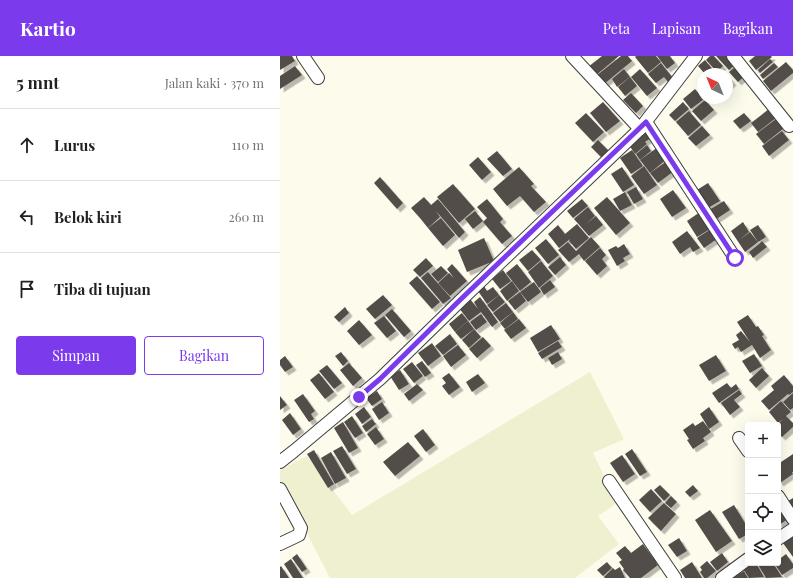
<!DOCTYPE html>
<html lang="id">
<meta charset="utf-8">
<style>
body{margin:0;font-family:"Playfair Display",serif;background:#f2f2f2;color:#202124}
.controls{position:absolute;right:12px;bottom:12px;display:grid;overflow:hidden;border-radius:4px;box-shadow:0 4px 16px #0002}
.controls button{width:36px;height:36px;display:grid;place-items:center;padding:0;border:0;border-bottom:1px solid #e0e0e0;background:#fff;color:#202124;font:20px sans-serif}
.compass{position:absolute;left:417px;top:12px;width:36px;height:36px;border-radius:50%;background:#fff;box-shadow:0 4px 16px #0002;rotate:317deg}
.stop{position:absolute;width:12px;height:12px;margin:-9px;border:3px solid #7c3aed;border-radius:50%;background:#fff}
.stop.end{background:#7c3aed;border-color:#fff;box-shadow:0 1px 4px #0008}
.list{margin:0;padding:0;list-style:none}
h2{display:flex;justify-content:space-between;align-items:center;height:52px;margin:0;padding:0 16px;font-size:17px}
h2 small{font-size:13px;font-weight:400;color:#757577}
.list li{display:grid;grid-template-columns:26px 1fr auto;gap:12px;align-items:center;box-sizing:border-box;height:72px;padding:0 16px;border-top:1px solid #e0e0e0}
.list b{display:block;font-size:15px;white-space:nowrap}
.list em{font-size:13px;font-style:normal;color:#757577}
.actions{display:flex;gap:8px;padding:12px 16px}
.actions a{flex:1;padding:9px 0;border:1px solid #7c3aed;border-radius:4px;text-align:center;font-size:14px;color:#7c3aed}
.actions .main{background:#7c3aed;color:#fff}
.icon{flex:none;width:22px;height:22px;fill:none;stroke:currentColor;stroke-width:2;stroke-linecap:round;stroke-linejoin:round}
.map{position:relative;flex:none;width:513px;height:522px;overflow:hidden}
header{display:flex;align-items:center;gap:24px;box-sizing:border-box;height:56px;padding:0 20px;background:#7c3aed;color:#fff}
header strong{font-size:19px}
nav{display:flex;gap:22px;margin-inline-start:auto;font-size:14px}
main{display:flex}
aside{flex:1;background:#fff}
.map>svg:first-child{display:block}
.farmland{fill:#eff0cf}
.building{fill:#534e49;filter:url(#shadow)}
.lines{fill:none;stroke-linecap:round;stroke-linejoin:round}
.street-casing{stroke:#3e3e3e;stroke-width:14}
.street{stroke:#fff;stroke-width:12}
.route{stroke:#7c3aed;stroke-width:5}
</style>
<header>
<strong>Kartio</strong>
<nav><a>Peta</a><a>Lapisan</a><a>Bagikan</a></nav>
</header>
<main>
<aside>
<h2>5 mnt<small>Jalan kaki · 370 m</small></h2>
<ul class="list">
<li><svg class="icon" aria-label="ahead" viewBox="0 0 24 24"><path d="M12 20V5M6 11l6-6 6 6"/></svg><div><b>Lurus</b></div><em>110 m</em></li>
<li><svg class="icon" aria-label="left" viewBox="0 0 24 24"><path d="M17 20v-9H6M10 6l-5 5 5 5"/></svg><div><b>Belok kiri</b></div><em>260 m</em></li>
<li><svg class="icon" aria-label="arrive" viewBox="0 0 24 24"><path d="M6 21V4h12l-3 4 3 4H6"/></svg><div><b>Tiba di tujuan</b></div></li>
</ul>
<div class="actions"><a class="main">Simpan</a><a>Bagikan</a></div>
</aside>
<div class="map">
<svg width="513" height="522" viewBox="0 0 513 522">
<defs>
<filter id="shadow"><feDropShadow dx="3.5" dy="3.5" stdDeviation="0" flood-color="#0004"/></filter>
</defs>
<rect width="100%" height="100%" fill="#fdfbec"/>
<!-- farmland -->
<path class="farmland" d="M310 316 344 383 313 397 337 447 318 460 339 488 295 522H50L0 425V414L27 400 72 459Z"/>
<!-- building -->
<g class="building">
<path d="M0 0H12L15 5 0 14Z"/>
<path d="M322 0H339L315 20 308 11Z"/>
<path d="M341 0H348L352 5 323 29 316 20Z"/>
<path d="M356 0H376L381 6 368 17 355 1Z"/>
<path d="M377 0H390L395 7 387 13Z"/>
<path d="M430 0H434L443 10 437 16 426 4Z"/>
<path d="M436 0H451L457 7 449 14Z"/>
<path d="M475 0H491L492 1 476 14 469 5Z"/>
<path d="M490 3 493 6 480 17 478 14Z"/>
<path d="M425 4 435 16 432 18H425L418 10Z"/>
<path d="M506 6 513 14V17L491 35 483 25Z"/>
<path d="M381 7 393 22 388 26 384 21 376 27 368 18Z"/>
<path d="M494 7 498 11 483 23 480 19Z"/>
<path d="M458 9 467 18 458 26 449 16Z"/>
<path d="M15 10 22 19 0 33V20Z"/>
<path d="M344 13 350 21 337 31 332 23Z"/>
<path d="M360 13 377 32 367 40 351 21Z"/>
<path d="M447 19 453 26 447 31Z"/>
<path d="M350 21 357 30 345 40 338 31Z"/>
<path d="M415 33 424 43 411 53 403 43Z"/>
<path d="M351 37 363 50 356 57 343 44Z"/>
<path d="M425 44 434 54 421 65 412 55Z"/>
<path d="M323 46 340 65 326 76 310 57Z"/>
<path d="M403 46 409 53 395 65 389 59Z"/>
<path d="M489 53 496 62 478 76 471 67Z"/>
<path d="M409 55 421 69 408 80 396 66Z"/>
<path d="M306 57 324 76 313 86 295 67Z"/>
<path d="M464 57 471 65 460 73 453 65Z"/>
<path d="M496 63 503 73 484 88 476 78Z"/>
<path d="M422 70 430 79 416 90 408 82Z"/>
<path d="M502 75 509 84 489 100 482 90Z"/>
<path d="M366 76 371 82 365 86 367 88 355 98 349 89Z"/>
<path d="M318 84 329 95 322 102 311 91Z"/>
<path d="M367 89 371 95 360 104 356 98Z"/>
<path d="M378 91 387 103 370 117 360 104Z"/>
<path d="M352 94 363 110 351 118 340 102Z"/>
<path d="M217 95 232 113 223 120 207 103Z"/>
<path d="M198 101 211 116 202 124 189 109Z"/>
<path d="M387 105 394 115 378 127 370 117Z"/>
<path d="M364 110 377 129 364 138 351 120Z"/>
<path d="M239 111 254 128 251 130 266 146 254 156 240 140 227 150 213 133Z"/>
<path d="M342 111 354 129 343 136 331 118Z"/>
<path d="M100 121 123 147 117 153 94 127Z"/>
<path d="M428 127 440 145 428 152 417 134Z"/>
<path d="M173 128 195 153 179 167 157 141Z"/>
<path d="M356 131 363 143 354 148 347 136Z"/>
<path d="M393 134 406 152 392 161 380 143Z"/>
<path d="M345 136 352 149 340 155 333 143Z"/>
<path d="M144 141 151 149 158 143 185 176 179 182 156 155 160 161 148 172 140 162 153 151 140 162 131 152Z"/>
<path d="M327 141 350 167 336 179 314 152Z"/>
<path d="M207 143 223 163 220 166 232 180 222 188 203 166 207 162 197 151Z"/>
<path d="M302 143 308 150 293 162 287 155Z"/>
<path d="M444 145 450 154 435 164 429 154Z"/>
<path d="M308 151 315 160 306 168 316 160 323 169 309 180 294 163Z"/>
<path d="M195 155 203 165 193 173 185 163Z"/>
<path d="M420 156 430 173 417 181 407 165Z"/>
<path d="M161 162 175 179 163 190 148 172Z"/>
<path d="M463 166 469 176 459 184 470 176 478 186 465 196 451 175Z"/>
<path d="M297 168 309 182 296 193 289 185 290 183 279 192 268 178 278 169 285 178Z"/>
<path d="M478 169 486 181 478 186 470 174Z"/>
<path d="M431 173 437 183 424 192 417 182Z"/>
<path d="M407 175 420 192 413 196 410 191 400 198 392 186Z"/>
<path d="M311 181 320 191 304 205 299 198 289 206 278 194 288 186 296 195Z"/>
<path d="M204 182 214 205 187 216 178 194Z"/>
<path d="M266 183 279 199 268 208 255 192Z"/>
<path d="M482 185 487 191 473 202 469 196 479 188 480 189 479 188Z"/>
<path d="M344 188 350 198 343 202 345 205 337 210 328 194 336 190 338 192Z"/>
<path d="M320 192 326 199 322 203 327 210 317 219 305 205Z"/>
<path d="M252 194 261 204 248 215 239 204Z"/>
<path d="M280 201 286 209 275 219 268 211Z"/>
<path d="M146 202 153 210 140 221 133 214Z"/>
<path d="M261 205 273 220 259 232 248 216Z"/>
<path d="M172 208 187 225 170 240 158 227 169 217 174 222 167 213Z"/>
<path d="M237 208 251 226 240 235 226 217Z"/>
<path d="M161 210 168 217 158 226 151 218Z"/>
<path d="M223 214 231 225 220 233 212 223Z"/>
<path d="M148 216 171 242 163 248 141 222Z"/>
<path d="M137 220 160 246 152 253 129 227Z"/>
<path d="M270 224 275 231 264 239 260 232Z"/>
<path d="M232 225 239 235 227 245 220 235Z"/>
<path d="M254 226 261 236 248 246 240 236Z"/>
<path d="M204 230 207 235 213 231 219 239 207 248 198 235Z"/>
<path d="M240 236 246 245 235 254 228 245Z"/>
<path d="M103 239 112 249 95 263 86 253Z"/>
<path d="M219 239 225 246 213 256 207 249Z"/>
<path d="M200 241 218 266 212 271 201 256 189 265 179 252 190 243 198 253 194 246Z"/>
<path d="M226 247 233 256 220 266 213 257Z"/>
<path d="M65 251 69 257 59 266 54 261Z"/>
<path d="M112 253 131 275 124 281 105 259Z"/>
<path d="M233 256 238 263 225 273 220 267Z"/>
<path d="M182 257 188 265 175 276 169 268Z"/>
<path d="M201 258 207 266 196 274 190 266Z"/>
<path d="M468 259 476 271 478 270 484 279 482 280 491 294 480 302 472 289 461 296 458 291 455 293 452 288 459 284 456 279 461 275 470 286 457 266Z"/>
<path d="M104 260 116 275 107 282 94 267Z"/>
<path d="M239 263 246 272 231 283 224 274Z"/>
<path d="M79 264 92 279 79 289 67 275Z"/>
<path d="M188 265 194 273 181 283 175 276Z"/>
<path d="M271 269 280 283 258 296 250 282Z"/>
<path d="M194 273 201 281 189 292 182 284Z"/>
<path d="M170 278 177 288 163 299 155 290Z"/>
<path d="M203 281 211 290 197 302 189 293Z"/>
<path d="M278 285 282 291 262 303 258 297Z"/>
<path d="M152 287 161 300 148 310 138 297Z"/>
<path d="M178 289 186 299 171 311 163 300Z"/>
<path d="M61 296 68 305 63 310 55 300Z"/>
<path d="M278 296 282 303 272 309 268 302Z"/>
<path d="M474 298 482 310 470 317 462 305Z"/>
<path d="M436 299 446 315 429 325 419 309Z"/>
<path d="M5 300 13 311 5 316 0 309V304Z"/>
<path d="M142 305 151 317 145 321 136 309Z"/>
<path d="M132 306 143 320 134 327 123 313Z"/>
<path d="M69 307 82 322 73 330 60 314Z"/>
<path d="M47 309 62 327 54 333 39 315Z"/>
<path d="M482 312 489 320 476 332 469 324Z"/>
<path d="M120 314 129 328 119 334 110 320Z"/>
<path d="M39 317 54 336 45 343 30 324Z"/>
<path d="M169 317 180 331 169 339 162 330 166 327 162 322Z"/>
<path d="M198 318 205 327 192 336 186 326Z"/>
<path d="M504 319 513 330V336L509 339 508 338 489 354 481 345 494 334 491 330Z"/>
<path d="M447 327 451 332 456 328 459 333 439 347 432 337Z"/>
<path d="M137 328 143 334 129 345 124 338Z"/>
<path d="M459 334 462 338 454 344 460 351 450 359 441 347Z"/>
<path d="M97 335 102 343 92 350 86 342Z"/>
<path d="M513 337V352L510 354 503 346Z"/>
<path d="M23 338 35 355 31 358 34 363 29 366 14 344Z"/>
<path d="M0 340 7 349 0 354Z"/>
<path d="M501 345 511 356 506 360 513 367V371L502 381 498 377V369H497L503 363 498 367 489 356Z"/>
<path d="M102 346 109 357 99 364 92 353Z"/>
<path d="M84 351 91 361 82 368 75 358Z"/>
<path d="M429 351 439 366 429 373 420 358Z"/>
<path d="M10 357 21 373 13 379 2 364Z"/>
<path d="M72 360 83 377 75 382 64 366Z"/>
<path d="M92 363 96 368 86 376 82 370Z"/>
<path d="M423 365 431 376 423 382 425 385 413 393 407 384 409 383 403 374 413 367 415 370Z"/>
<path d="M63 366 78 392 69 397 54 372Z"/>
<path d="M96 371 104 383 95 389 87 378Z"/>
<path d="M143 373 155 389 146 396 134 380Z"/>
<path d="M128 386 140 400 115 420 103 406Z"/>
<path d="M62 390 76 413 67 418 53 395Z"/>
<path d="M352 393 367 416 360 420 345 398Z"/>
<path d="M34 394 54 428 48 432 27 398Z"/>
<path d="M51 396 66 422 55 428 41 402Z"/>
<path d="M513 398V416H512L513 418 500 427 498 424V408Z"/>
<path d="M342 399 355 418 343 426 330 407Z"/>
<path d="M380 429 390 439 384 445 374 434Z"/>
<path d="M413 429 418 435 410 441 405 436Z"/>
<path d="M371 433 382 445 370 456 359 444Z"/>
<path d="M391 440 397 446 391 452 385 447Z"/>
<path d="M513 442V459L505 447Z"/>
<path d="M384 447 396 458 381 475 368 462Z"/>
<path d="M498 447 508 463 499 469 498 467Z"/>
<path d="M454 449 468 472V478L459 483 442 456Z"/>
<path d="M430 454 452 485 436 496 415 464Z"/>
<path d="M513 480V501L503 487Z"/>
<path d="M399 482 407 495 397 501 388 489Z"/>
<path d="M363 488 373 502 375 500 379 505 376 507 378 509 361 522H350L343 514 344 513 339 506 342 504 336 497 345 490 351 497Z"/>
<path d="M442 497 448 506 437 515 430 506Z"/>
<path d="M17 498 27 513 22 516 12 502Z"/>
<path d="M506 498 513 508V512L502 519 494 507H498V504Z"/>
<path d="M11 503 23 522H13L4 508Z"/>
<path d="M427 505 436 515 427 522H424L420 516 422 514 420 511Z"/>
<path d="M327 506 332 512 323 520 317 514Z"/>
<path d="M412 506 422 522H405L400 514Z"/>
<path d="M474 507H476L484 521 469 522 463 513Z"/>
<path d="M477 507H493L502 521 486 522Z"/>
<path d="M1 510 9 522H0V511Z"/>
<path d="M340 511 345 522H325L324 521 333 512 335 514Z"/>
<path d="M464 515 468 522H452Z"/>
</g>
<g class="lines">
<!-- street casing -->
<g class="street-casing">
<g id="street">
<path d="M23 0 38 22"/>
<path d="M292 0 360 73"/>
<path d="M453 0 509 70"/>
<path d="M366 66 455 202"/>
<path d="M459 382 468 395"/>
<path d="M0 406 14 395 100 323 181 244 360 73 416 0"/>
<path d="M329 425 395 522"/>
<path d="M0 433 21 472 19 479 0 488"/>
<path d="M498 440 513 463"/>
<path d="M498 483 513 473"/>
<path d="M442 522 468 503"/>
</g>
</g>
<!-- street -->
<use href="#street" class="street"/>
</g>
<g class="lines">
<!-- route -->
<path class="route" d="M79 341 100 323 180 244 366 66 455 202"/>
</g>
</svg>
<div class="controls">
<button>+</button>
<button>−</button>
<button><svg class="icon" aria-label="locate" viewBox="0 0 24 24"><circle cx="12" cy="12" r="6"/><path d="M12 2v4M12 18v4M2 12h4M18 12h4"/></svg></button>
<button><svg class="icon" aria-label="layers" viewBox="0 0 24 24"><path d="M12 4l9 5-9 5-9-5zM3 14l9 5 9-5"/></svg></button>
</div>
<svg class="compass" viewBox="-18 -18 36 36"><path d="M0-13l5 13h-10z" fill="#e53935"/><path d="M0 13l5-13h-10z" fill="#757577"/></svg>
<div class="stop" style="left:455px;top:202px"></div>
<div class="stop end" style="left:79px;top:341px"></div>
</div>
</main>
